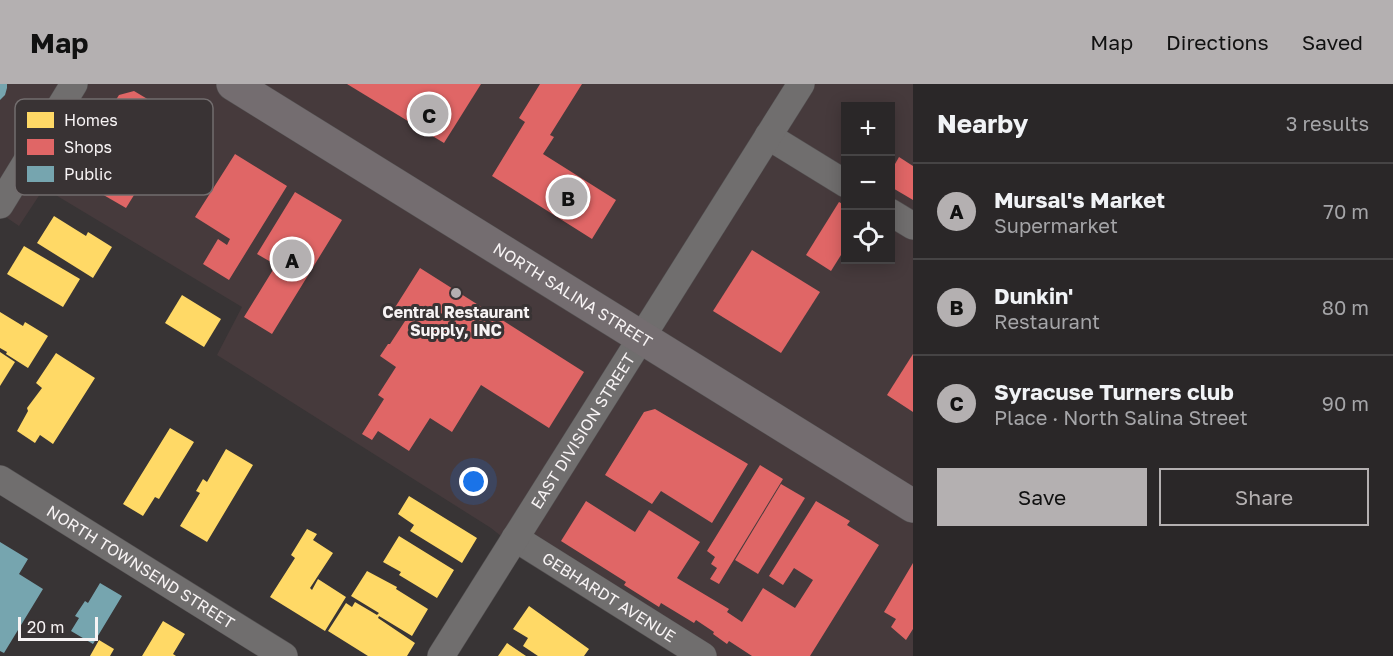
<!DOCTYPE html>
<meta charset="utf-8">
<style>
body{margin:0;font-family:"Golos Text",sans-serif;background:#363334;color:#f1f3f6}
.controls{position:absolute;right:18px;top:18px;display:grid;overflow:hidden;border-radius:0px;box-shadow:0 3px 15px #0003}
.controls button{width:54px;height:54px;display:grid;place-items:center;padding:0;border:0;border-bottom:2px solid #464445;background:#2a2728;color:#f1f3f6;font:30px sans-serif}
.scale{position:absolute;left:18px;bottom:15px;width:80px;box-sizing:border-box;padding-left:6px;border:3px solid #f7f3f4;border-top:0;font-size:16px;line-height:21px;white-space:nowrap;color:#f7f3f4;-webkit-text-stroke:4px #393334;paint-order:stroke}
.you{position:absolute;left:474px;top:398px;width:21px;height:21px;margin:-15px;border:4px solid #fff;border-radius:50%;background:#1a73e8;box-shadow:0 0 0 9px #1a73e833}
.badge{display:grid;place-items:center;width:39px;height:39px;border-radius:50%;background:#b4b0b1;color:#111;font-size:20px;font-weight:700}
.pin{position:absolute;translate:-50% -50%;border:3px solid #fff;box-shadow:0 2px 6px #0006}
.list{margin:0;padding:0;list-style:none}
h2{display:flex;justify-content:space-between;align-items:center;height:78px;margin:0;padding:0 24px;font-size:26px}
h2 small{font-size:20px;font-weight:400;color:#a5a5a8}
.list li{display:grid;grid-template-columns:39px 1fr auto;gap:18px;align-items:center;box-sizing:border-box;height:96px;padding:0 24px;border-top:2px solid #464445}
.list b{display:block;font-size:22px;white-space:nowrap}
.list p{margin:0;font-size:20px;white-space:nowrap;color:#a5a5a8}
.list em{font-size:20px;font-style:normal;color:#a5a5a8}
.actions{display:flex;gap:12px;padding:18px 24px}
.actions a{flex:1;padding:14px 0;border:2px solid #b4b0b1;border-radius:0px;text-align:center;font-size:21px;color:#b4b0b1}
.actions .main{background:#b4b0b1;color:#111}
.icon{flex:none;width:33px;height:33px;fill:none;stroke:currentColor;stroke-width:2;stroke-linecap:round;stroke-linejoin:round}
.map{position:relative;flex:none;width:913px;height:572px;overflow:hidden}
header{display:flex;align-items:center;gap:36px;box-sizing:border-box;height:84px;padding:0 30px;background:#b4b0b1;color:#111}
header strong{font-size:28px}
nav{display:flex;gap:33px;margin-inline-start:auto;font-size:21px}
main{display:flex}
aside{flex:1;background:#2a2728}
.map>svg:first-child{display:block}
.built{fill:#463a3c;fill-rule:evenodd}
.homes{fill:#ffd966}
.shops{fill:#e06666}
.public{fill:#76a5af}
.lines{fill:none;stroke-linecap:round;stroke-linejoin:round}
.minor-casing{stroke:#535051;stroke-width:28}
.major-casing{stroke:#535051;stroke-width:34}
.minor{stroke:#706e6e;stroke-width:27}
.major{stroke:#746d70;stroke-width:33}
.poi-dot{fill:#b4b0b1;stroke:#393334;stroke-width:2}
.labels{text-anchor:middle;dominant-baseline:central;stroke-width:6;stroke-linejoin:round;paint-order:stroke}
.street-label{font-size:16px;fill:#f7f3f4;stroke:#393334}
.poi-label{font-size:16px;font-weight:bold;fill:#f7f3f4;stroke:#393334}
.key{fill:#393334;stroke:#726d6e;stroke-width:1.5}
.key-label{font-size:16px;fill:#f7f3f4}
</style>
<header>
<strong>Map</strong>
<nav><a>Map</a><a>Directions</a><a>Saved</a></nav>
</header>
<main>
<div class="map">
<svg width="913" height="572" viewBox="0 0 913 572">
<rect width="100%" height="100%" fill="#383435"/>
<!-- built -->
<path class="built" d="M0 0H913V572H682L545 487 491 444 217 271 242 223 44 104 19 142 0 129ZM846 22H890V176H846Z"/>
<!-- homes -->
<g class="homes">
<path d="M54 132 86 152 88 148 112 163 93 194 37 159Z"/>
<path d="M24 162 80 195 63 223 7 190Z"/>
<path d="M182 211 221 235 204 263 165 239Z"/>
<path d="M0 228 23 242 25 238 48 252 28 284 6 270 7 268 0 264Z"/>
<path d="M0 268 15 278 0 302Z"/>
<path d="M56 269 95 294 53 360 40 351 35 359 17 347 28 327 27 324 42 304 36 299Z"/>
<path d="M170 344 194 358 159 415 155 413 143 432 123 420Z"/>
<path d="M226 365 253 381 207 458 180 442 200 409 196 407 203 395 207 398Z"/>
<path d="M409 412 477 454 462 479 410 447 414 441 398 430Z"/>
<path d="M307 445 317 450 313 456 333 469 310 504 312 506 318 495 346 513 325 547 270 513 295 474 291 471Z"/>
<path d="M399 452 454 486 437 514 399 491 401 488 383 478Z"/>
<path d="M367 487 397 503 396 505 428 525 412 552 379 532 378 534 415 559 407 572H368L328 547 346 519 352 523 355 518 377 531 379 529 351 512Z"/>
<path d="M529 522 589 565 584 572H538L523 562 528 554 513 545Z"/>
<path d="M163 537 185 550 173 570 176 572H142Z"/>
<path d="M99 556 114 565 110 572H90Z"/>
<path d="M507 559 526 572H498Z"/>
</g>
<!-- shops -->
<g class="shops">
<path d="M347 0H481L444 59Z"/>
<path d="M540 0H582L550 51 554 53 543 70 616 116 592 155 492 92 525 38 519 34Z"/>
<path d="M134 7 181 35 126 124 69 91 119 11Z"/>
<path d="M235 70 287 102 229 196 203 180 218 155 227 161 230 155 195 133Z"/>
<path d="M899 73 913 82V116L891 103V87Z"/>
<path d="M295 108 342 136 272 250 244 233 276 181 257 170Z"/>
<path d="M839 118 846 122V163L831 187 806 171Z"/>
<path d="M752 166 820 208 781 269 713 227Z"/>
<path d="M420 184 584 288 549 344 481 301 452 348 430 334 409 367 378 347 372 356 362 350 384 315 378 311 396 283 380 272 388 260H390L407 234 394 225Z"/>
<path d="M913 270V328L887 311Z"/>
<path d="M655 325 748 380 712 439 661 407 652 420 605 391 644 328Z"/>
<path d="M760 381 783 395 719 500 710 495 717 484 711 480 715 473 707 467Z"/>
<path d="M781 400 805 414 758 490 735 476Z"/>
<path d="M586 417 635 448 649 426 700 458 677 494 729 525 727 528 742 538 763 504 795 524 813 496 794 484 783 501 769 492 816 417 850 437 847 441 879 461 810 572H752L729 557 727 560 713 550 714 548 696 536 694 539 661 519 659 523 624 501 626 498 561 457Z"/>
<path d="M913 479V545L906 556 891 543 896 535 884 528Z"/>
</g>
<!-- public -->
<g class="public">
<path d="M0 0H7V4L5 11 0 16Z"/>
<path d="M0 458 28 475 19 490 43 505 4 569 0 567Z"/>
<path d="M100 499 122 512 93 560 71 547 79 534 75 532 85 517 88 519Z"/>
</g>
<g class="lines">
<!-- minor casing -->
<g class="minor-casing">
<g id="minor">
<path d="M768 52 846 100"/>
<path d="M0 121 74 0"/>
<path d="M890 128 913 142"/>
<path id="s1" d="M0 395 284 572"/>
<path id="s2" d="M515 454 703 572"/>
<path id="s3" d="M441 572 801 0"/>
</g>
</g>
<!-- major casing -->
<g class="major-casing">
<g id="major">
<path id="s4" d="M233 0 913 422"/>
</g>
</g>
<!-- minor -->
<use href="#minor" class="minor"/>
<!-- major -->
<use href="#major" class="major"/>
</g>
<!-- markers -->
<circle class="poi-dot" cx="456" cy="209" r="6"/>
<g class="labels">
<!-- street labels -->
<g class="street-label">
<text stroke="none"><textPath href="#s4" startOffset="400">NORTH SALINA STREET</textPath></text>
<text stroke="none"><textPath href="#s3" startOffset="266">EAST DIVISION STREET</textPath></text>
<text stroke="none"><textPath href="#s1" startOffset="166">NORTH TOWNSEND STREET</textPath></text>
<text stroke="none"><textPath href="#s2" startOffset="111">GEBHARDT AVENUE</textPath></text>
</g>
<!-- poi labels -->
<g class="poi-label">
<text x="456" y="228">Central Restaurant<tspan x="456" dy="18">Supply, INC</tspan></text>
</g>
</g>
<!-- legend -->
<rect x="15" y="15" width="198" height="96" rx="9" class="key"/>
<rect x="27" y="28" width="27" height="16" fill="#ffd966"/>
<rect x="27" y="55" width="27" height="16" fill="#e06666"/>
<rect x="27" y="82" width="27" height="16" fill="#76a5af"/>
<g class="key-label">
<text x="64" y="42">Homes</text>
<text x="64" y="69">Shops</text>
<text x="64" y="96">Public</text>
</g>
</svg>
<div class="controls">
<button>+</button>
<button>−</button>
<button><svg class="icon" aria-label="locate" viewBox="0 0 24 24"><circle cx="12" cy="12" r="6"/><path d="M12 2v4M12 18v4M2 12h4M18 12h4"/></svg></button>
</div>
<div class="scale">20 m</div>
<div class="you"></div>
<div class="pin badge" style="left:292px;top:175px">A</div>
<div class="pin badge" style="left:568px;top:113px">B</div>
<div class="pin badge" style="left:429px;top:30px">C</div>
</div>
<aside>
<h2>Nearby<small>3 results</small></h2>
<ul class="list">
<li><span class="badge">A</span><div><b>Mursal's Market</b><p>Supermarket</p></div><em>70 m</em></li>
<li><span class="badge">B</span><div><b>Dunkin'</b><p>Restaurant</p></div><em>80 m</em></li>
<li><span class="badge">C</span><div><b>Syracuse Turners club</b><p>Place · North Salina Street</p></div><em>90 m</em></li>
</ul>
<div class="actions"><a class="main">Save</a><a>Share</a></div>
</aside>
</main>
